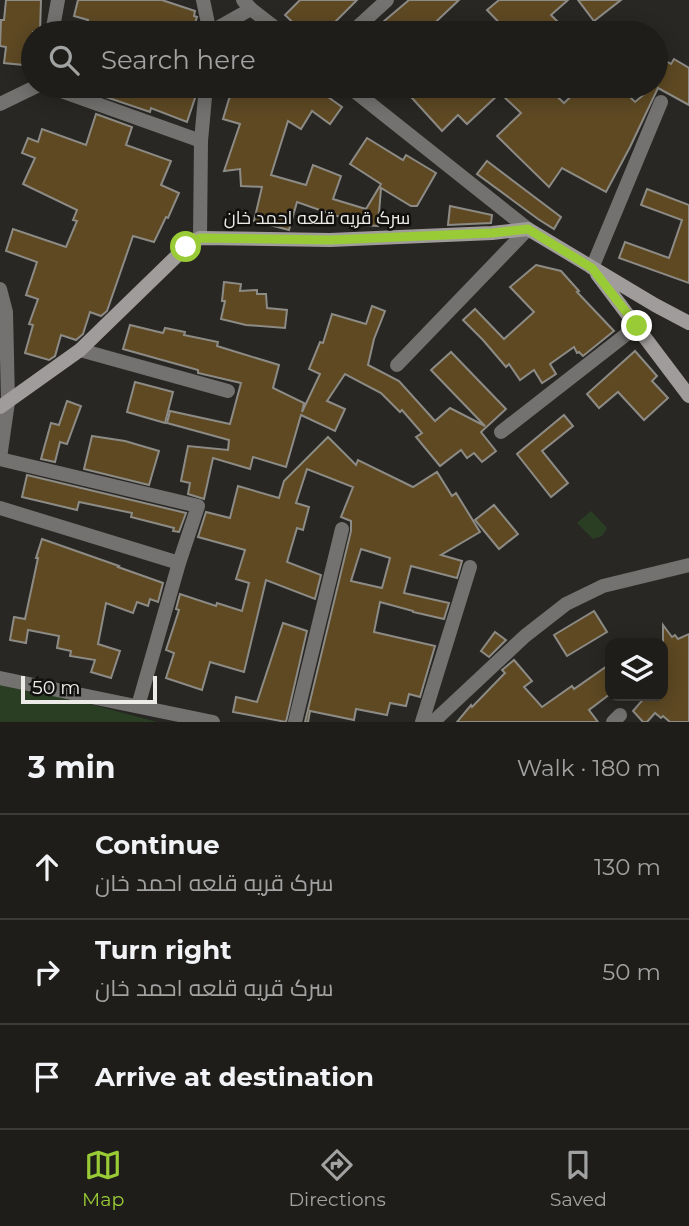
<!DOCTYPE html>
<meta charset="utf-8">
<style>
body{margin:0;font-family:Montserrat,Cairo,sans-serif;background:#2c2a27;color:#f1f3f6}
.controls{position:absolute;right:21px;bottom:21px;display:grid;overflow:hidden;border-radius:14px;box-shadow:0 4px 18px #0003}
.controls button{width:63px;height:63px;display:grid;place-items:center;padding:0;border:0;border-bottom:2px solid #3c3b39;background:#1f1d1a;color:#f1f3f6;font:35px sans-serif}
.scale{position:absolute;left:21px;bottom:18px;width:136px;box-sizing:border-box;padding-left:7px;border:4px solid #ecebe8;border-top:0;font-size:19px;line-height:24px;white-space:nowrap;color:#ecebe8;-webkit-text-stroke:5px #11100e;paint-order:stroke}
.stop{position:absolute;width:21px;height:21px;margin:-16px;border:5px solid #99cb36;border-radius:50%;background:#fff}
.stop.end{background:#99cb36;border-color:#fff;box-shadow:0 2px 7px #0008}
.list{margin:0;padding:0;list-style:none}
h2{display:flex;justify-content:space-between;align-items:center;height:91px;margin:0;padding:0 28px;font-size:30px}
h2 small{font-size:23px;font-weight:400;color:#a1a2a2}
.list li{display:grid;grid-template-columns:46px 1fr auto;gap:21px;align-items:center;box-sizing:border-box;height:105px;padding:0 28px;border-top:2px solid #3c3b39}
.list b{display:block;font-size:26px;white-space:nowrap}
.list p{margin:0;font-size:23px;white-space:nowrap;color:#a1a2a2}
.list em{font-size:23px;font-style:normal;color:#a1a2a2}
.icon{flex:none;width:38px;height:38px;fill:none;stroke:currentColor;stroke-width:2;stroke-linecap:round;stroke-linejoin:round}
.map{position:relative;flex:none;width:689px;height:722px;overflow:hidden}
.search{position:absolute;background:#1f1d1a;box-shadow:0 4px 18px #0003;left:21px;right:21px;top:21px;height:77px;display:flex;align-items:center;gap:18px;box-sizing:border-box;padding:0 24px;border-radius:38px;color:#a1a2a2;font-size:26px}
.sheet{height:406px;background:#1f1d1a}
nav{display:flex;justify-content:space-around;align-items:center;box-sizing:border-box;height:98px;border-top:2px solid #3c3b39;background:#1f1d1a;font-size:19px;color:#a1a2a2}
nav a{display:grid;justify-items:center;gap:4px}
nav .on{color:#99cb36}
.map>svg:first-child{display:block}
.green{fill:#293e23}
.building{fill:#5e4923;stroke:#8d8b86;stroke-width:2;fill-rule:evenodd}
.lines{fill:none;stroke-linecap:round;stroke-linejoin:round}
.street{stroke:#747271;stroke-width:14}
.secondary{stroke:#a09c9b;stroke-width:14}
.route{stroke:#99cb36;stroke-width:9}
.labels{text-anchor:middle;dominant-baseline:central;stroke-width:5;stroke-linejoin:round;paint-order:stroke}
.street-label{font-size:18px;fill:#ecebe8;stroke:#11100e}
</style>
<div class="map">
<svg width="689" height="722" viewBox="0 0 689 722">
<rect width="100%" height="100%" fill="#292723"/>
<!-- green -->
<g class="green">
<path d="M591 511 607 528 602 536 593 539 577 523Z"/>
<path d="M0 680 157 722H0Z"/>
</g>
<!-- building -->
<g class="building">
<path d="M6 0H41L40 32H33V66L4 63 6 47 0 46 1 20H4Z"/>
<path d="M78 0H162L195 11 194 16 197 17 192 33H91L93 24 87 22 88 20 74 16Z"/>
<path d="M300 0H357L324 33H304L285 15Z"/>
<path d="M409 0H459L424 33H370Z"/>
<path d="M499 0H568L551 15 569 33H509L487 10Z"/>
<path d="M578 0H621L594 21Z"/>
<path d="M656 55 671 64 674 59 689 68V105L658 88 630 147 606 192 562 168 549 187 497 136 521 113 500 93 467 124 458 115 442 131 412 98 425 86H546L564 103 582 86H619L635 102 654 86H656Z"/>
<path d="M130 86H196V95L187 122 151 108 150 112 103 96 106 87 125 94 126 92 129 93Z"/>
<path d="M238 86H309L321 92 342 107 330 124 312 111 301 129 288 121 271 175 306 185 313 165 341 176 333 199 366 209 381 184 350 164 367 138 403 160 406 155 436 173 417 206H411L381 188 378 226 362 225V222L337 216 297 202 289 230 254 221 262 187 241 186 240 169 224 171 240 124 223 119 229 99Z"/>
<path d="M96 114 132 127 126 145 171 161 161 185 179 193 168 218 166 217 154 242 133 236 107 311 101 316 90 312 83 334 76 340 61 335 55 356 49 360 25 353 33 325 29 324 38 299 26 295 37 262 6 251 13 229 66 247 77 221 73 220 77 210 23 184 35 158 22 153 28 138 38 142 42 129 86 145Z"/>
<path d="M487 161 561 217 554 229 538 219 477 174Z"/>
<path d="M647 189 689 205V283L619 258 625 242 669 258 682 220 641 205Z"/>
<path d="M450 206 492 215 491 223 448 225Z"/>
<path d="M536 265 561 271 579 291 577 292 614 331 583 356 579 352 577 353 574 347 550 364 556 374 542 383 534 370 520 380 509 364 506 367 483 340 463 320 475 309 504 339 534 312 510 287Z"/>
<path d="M224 282 241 284 240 291 257 290V294H266L267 308 287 310 285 328 246 325 221 319 225 301H222Z"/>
<path d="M372 306 385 311 374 339 368 365 399 381 435 421 450 408 485 426 431 370 451 352 506 409 481 432 496 451 482 462 474 453 467 458 461 450 440 466 416 437 422 433 402 410 400 412 381 393 345 374 327 401 345 409 335 431 301 415 286 467 253 457 250 469 213 458 204 499 188 494 190 483 181 481 188 446 228 450 229 440 167 423 170 411 230 424 241 383 198 373V370L123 349 130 325 163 333 165 328 185 332 184 335 218 342 217 346 279 365 273 388 304 403 302 412 320 374 309 369 320 342 323 343 332 314 366 324Z"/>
<path d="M635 351 657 376 652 381 668 398 644 420 618 392 599 408 587 394Z"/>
<path d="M135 382 173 392 165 423 127 412Z"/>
<path d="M67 401 81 406 67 444 60 442 55 462 41 459 51 423 59 425Z"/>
<path d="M564 415 573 426 542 451 568 483 551 497 517 454Z"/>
<path d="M92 436 125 441 159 451 149 485 84 469Z"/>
<path d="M328 437 356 465 358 460 413 487 437 472 452 496 456 493 480 532 441 555 462 561 457 578 411 566 404 593 449 603 444 619 413 612V611L380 602 374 632 435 646 420 697 409 694 406 706 390 703 387 715 356 709 354 720 310 711 308 722H305L351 531V521L341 517 353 487 307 469 296 503 309 507 303 530 297 528 287 562 321 575 315 599 266 580 244 672 210 662 202 690 166 678 174 653 166 650 179 610 176 609 180 594 216 606 217 603 242 611 249 583 236 579 245 550 198 537 206 512 230 518 238 486 279 498 284 481ZM361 549 390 558 382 588 351 581Z"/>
<path d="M27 475 186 513 179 532 173 531 174 528 131 517 132 513 79 502 77 510 22 497Z"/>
<path d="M494 505 518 534 499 549 475 520Z"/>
<path d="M42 539 119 566 118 567 163 583 158 602 150 599 148 606 137 602 133 613 106 603 98 644 120 651 111 678 91 672 95 660 70 656 71 651 57 648 59 636 28 630 26 643 10 640 14 617 25 619 38 558H36Z"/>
<path d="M594 611 607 632 567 656 554 635Z"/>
<path d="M283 623 307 631 286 722 233 712 236 697 257 702Z"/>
<path d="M663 625 672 637 675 635 678 639 689 634V722H670L663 716 661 718 655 713 647 722H643L633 711 646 696H663Z"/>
<path d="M495 632 506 640 489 657 481 651Z"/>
<path d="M514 660 532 681 524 687 542 707 572 686 574 689 610 664V694L589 710 598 722H457L471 705 472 707 505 673 502 670Z"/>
</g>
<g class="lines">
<!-- street -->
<g class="street">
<path d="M203 0 210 33"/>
<path d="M243 0 251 9 282 33"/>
<path d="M210 32 251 9"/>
<path d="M52 33 58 0"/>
<path d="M351 33 387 0"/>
<path d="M47 86 201 141"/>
<path d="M348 86 528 229 397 365"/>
<path d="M0 104 37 86"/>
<path d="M200 238 201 141 206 86"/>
<path d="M592 268 661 102"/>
<path d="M0 289 6 312 8 402 0 458"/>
<path d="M80 350 228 391"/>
<path d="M501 432 637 326"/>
<path d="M0 459 198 506 179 563 138 706"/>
<path d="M0 508 179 563"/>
<path d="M0 678 213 722"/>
<path d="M295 722 342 529"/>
<path d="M422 722 470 567"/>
<path d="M433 722 525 636 566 604 603 586 689 565"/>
<path d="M613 722 620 715"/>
</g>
<!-- secondary -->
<g class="secondary">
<path d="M597 274 689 396"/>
<path d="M0 407 80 350 186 247 200 238 330 240 492 233 528 229 655 305 689 323"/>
</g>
</g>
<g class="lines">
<!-- route -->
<path class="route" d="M186 247 200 238 330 240 492 233 528 229 592 268 637 326"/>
</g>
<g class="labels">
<!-- street labels -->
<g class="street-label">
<text x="317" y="218">سرک قریه قلعه احمد خان</text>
</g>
</g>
</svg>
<div class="controls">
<button><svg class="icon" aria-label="layers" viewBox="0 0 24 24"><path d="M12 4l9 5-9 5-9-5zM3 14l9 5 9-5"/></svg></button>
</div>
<div class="scale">50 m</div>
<div class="stop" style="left:186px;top:247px"></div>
<div class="stop end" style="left:637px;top:326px"></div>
<div class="search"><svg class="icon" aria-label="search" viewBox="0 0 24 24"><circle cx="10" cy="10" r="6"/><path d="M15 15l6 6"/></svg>Search here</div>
</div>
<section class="sheet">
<h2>3 min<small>Walk · 180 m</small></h2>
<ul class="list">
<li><svg class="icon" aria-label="ahead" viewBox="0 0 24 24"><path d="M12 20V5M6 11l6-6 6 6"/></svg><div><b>Continue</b><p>سرک قریه قلعه احمد خان</p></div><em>130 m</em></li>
<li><svg class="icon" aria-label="right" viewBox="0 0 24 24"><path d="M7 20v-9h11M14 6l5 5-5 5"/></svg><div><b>Turn right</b><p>سرک قریه قلعه احمد خان</p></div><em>50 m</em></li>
<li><svg class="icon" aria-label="arrive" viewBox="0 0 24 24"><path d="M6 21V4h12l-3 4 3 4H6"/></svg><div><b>Arrive at destination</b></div></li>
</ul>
</section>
<nav>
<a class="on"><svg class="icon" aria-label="map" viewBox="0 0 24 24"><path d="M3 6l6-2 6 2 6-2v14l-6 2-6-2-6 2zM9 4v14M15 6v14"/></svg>Map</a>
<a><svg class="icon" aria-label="directions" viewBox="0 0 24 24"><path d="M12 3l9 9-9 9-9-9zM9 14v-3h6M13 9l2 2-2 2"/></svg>Directions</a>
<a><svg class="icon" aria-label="saved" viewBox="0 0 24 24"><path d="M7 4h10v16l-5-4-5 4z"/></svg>Saved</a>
</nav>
